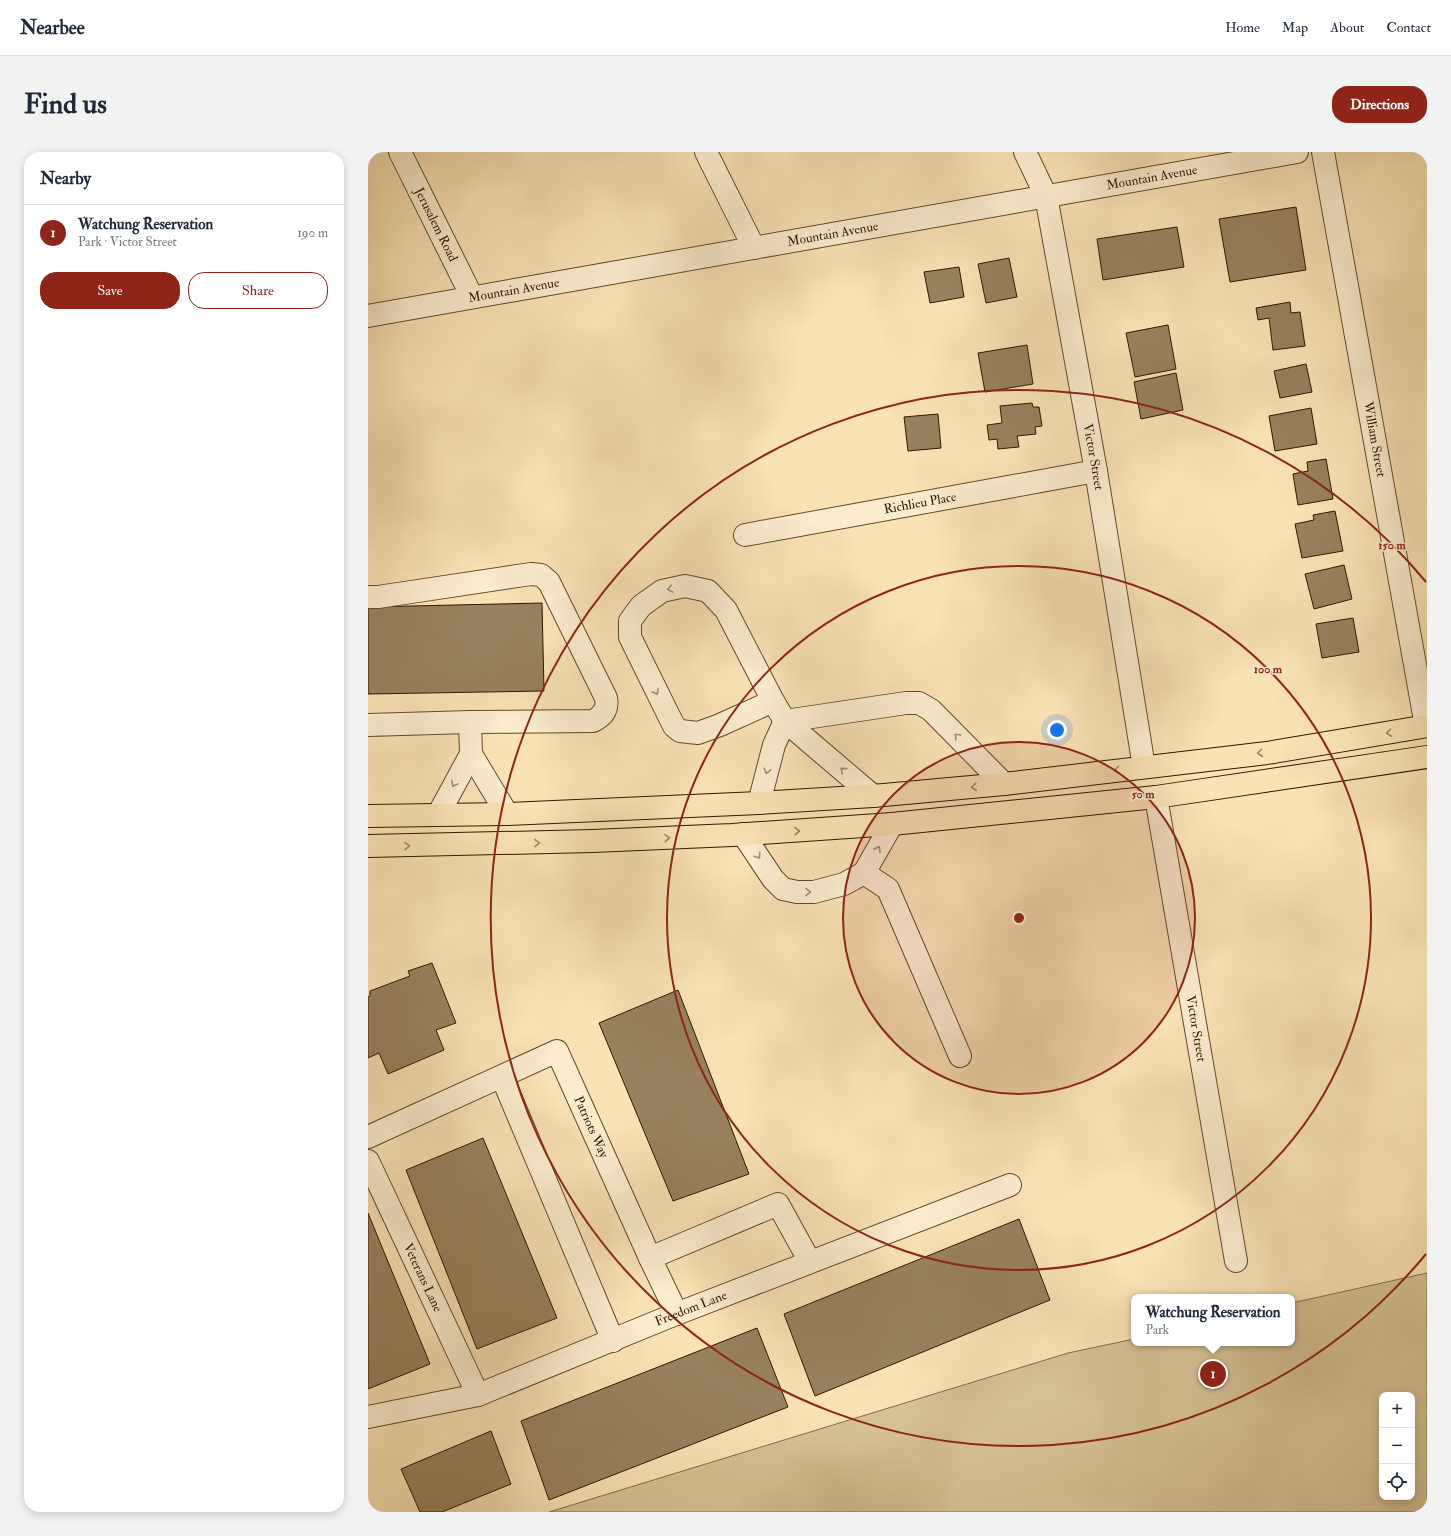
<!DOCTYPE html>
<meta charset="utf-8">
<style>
body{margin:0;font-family:"IM FELL Double Pica",serif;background:#f2f2f3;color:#1f2937}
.controls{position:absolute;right:12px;bottom:12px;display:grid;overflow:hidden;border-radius:8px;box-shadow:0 2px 10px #0003}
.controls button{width:36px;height:36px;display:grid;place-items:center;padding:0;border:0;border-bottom:1px solid #e0e1e3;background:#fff;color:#1f2937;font:20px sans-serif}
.you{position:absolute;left:689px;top:578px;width:14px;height:14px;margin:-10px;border:3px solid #fff;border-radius:50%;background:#1a73e8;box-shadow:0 0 0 6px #1a73e833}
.badge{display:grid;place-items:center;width:26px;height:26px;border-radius:50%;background:#8f2418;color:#fff;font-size:13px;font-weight:700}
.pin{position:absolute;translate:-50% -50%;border:2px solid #fff;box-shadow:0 1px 4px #0006}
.popup{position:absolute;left:763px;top:1142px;width:164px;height:52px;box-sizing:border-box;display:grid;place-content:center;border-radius:8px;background:#fff;filter:drop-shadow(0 1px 3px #0005);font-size:13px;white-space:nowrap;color:#747a83}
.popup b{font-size:15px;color:#1f2937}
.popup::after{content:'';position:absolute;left:50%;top:100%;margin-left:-8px;border:8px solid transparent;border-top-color:#fff}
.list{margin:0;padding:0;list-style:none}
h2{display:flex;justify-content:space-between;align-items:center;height:52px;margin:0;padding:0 16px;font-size:17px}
h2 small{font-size:13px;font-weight:400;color:#747a83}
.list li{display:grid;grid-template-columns:26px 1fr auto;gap:12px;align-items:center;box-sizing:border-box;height:56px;padding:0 16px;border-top:1px solid #e0e1e3}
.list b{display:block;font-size:15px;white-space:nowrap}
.list p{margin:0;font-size:13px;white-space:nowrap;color:#747a83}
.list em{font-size:13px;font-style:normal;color:#747a83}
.actions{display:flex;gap:8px;padding:12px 16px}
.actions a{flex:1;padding:9px 0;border:1px solid #8f2418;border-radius:16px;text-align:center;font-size:14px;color:#8f2418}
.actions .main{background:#8f2418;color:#fff}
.icon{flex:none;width:22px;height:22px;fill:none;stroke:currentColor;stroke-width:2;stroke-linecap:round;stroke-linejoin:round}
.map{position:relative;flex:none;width:1059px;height:1360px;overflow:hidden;border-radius:16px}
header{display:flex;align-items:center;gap:24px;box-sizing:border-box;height:56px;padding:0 20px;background:#fff;border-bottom:1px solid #e0e1e3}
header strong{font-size:19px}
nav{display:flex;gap:22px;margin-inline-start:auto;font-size:14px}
.intro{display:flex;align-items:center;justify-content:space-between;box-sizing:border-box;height:96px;padding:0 24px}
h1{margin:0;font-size:28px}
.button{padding:10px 18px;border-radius:16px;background:#8f2418;color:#fff;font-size:14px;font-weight:700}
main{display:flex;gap:24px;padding:0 24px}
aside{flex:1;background:#fff;border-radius:16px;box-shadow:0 2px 10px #0003}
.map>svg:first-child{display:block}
.green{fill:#d6c095;stroke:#826c4a;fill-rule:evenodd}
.building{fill:#98815e;stroke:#2e1800}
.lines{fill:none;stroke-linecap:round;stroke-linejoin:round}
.minor-casing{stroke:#614a2d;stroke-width:24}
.highway-casing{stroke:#2e1800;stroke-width:24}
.minor{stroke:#fbecce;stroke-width:22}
.highway{stroke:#f9e2b4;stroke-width:22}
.oneway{stroke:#9f8d71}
.oneway2{stroke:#9e8763}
.ring{fill:none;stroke:#8f2418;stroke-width:2}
.labels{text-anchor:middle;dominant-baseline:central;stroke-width:3;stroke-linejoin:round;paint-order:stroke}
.street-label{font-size:13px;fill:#2e1800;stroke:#fbecce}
.centre{fill:#8f2418;stroke:#fbecce;stroke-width:2}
.ring-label{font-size:12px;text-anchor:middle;font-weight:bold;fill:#8f2418;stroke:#fbecce;stroke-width:3;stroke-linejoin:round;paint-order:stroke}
</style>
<header>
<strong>Nearbee</strong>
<nav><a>Home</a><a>Map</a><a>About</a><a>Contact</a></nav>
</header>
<div class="intro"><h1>Find us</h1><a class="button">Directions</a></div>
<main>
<aside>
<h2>Nearby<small></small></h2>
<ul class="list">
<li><span class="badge">1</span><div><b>Watchung Reservation</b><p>Park · Victor Street</p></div><em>190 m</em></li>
</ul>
<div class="actions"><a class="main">Save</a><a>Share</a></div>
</aside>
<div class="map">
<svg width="1059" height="1360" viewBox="0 0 1059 1360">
<rect width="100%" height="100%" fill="#f9e2b4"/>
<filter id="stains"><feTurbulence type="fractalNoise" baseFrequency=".005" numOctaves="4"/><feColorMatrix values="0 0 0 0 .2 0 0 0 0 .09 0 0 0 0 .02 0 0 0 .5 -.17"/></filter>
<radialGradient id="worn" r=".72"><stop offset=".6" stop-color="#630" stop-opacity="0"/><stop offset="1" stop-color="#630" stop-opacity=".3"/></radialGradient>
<!-- green -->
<path class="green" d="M1059 1121V1360H181L700 1201 766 1187V1191H924V1151ZM1014 1243H1044V1345H1014Z"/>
<!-- building -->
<g class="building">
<path d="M928 55 938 118 862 130 851 67Z"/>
<path d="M809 75 816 115 735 128 729 87Z"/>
<path d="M641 106 649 145 618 151 610 112Z"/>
<path d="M591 115 596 145 562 151 556 120Z"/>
<path d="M922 150 923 161 932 160 937 194 905 198 901 166 890 168 888 156Z"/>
<path d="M800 173 808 217 767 225 758 181Z"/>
<path d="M659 193 665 232 617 240 610 201Z"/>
<path d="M938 212 944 240 912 246 906 219Z"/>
<path d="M808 221 815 258 773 267 766 230Z"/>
<path d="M664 251 665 255H671L674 274 667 275 668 282 649 284 651 295 630 297 629 287 621 288 619 273 634 271 632 254Z"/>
<path d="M943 256 949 292 907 299 901 264Z"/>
<path d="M570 262 573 296 540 299 536 265Z"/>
<path d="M958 307 965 347 930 353 925 322 940 319 939 310Z"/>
<path d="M967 359 975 399 934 406 927 372 946 368 945 363Z"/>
<path d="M976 413 984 447 946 457 937 422Z"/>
<path d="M174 451 176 539 0 542V455Z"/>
<path d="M985 466 991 500 954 506 948 472Z"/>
<path d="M64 811 88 871 68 878 76 898 20 922 11 901 0 906V845L2 844V839L42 824 40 819Z"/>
<path d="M310 838 381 1022 305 1049 231 871Z"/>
<path d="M115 986 189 1166 109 1197 38 1018Z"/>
<path d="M0 1061 62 1212 0 1237Z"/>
<path d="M651 1067 682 1148 447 1244 416 1162Z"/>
<path d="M389 1176 420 1255 181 1348 153 1269Z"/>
<path d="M123 1279 143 1332 74 1360H52L33 1317Z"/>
</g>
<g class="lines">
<!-- minor casing -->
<g class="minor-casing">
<g id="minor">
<path id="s1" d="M32 0 104 145"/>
<path d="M338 0 386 96"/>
<path id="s2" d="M657 0 678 44 728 319 776 615"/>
<path id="s3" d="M955 0 1058 574"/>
<path id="s4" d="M0 164 929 0"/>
<path id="s5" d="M377 383 728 319"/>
<path d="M0 445H10L163 422 173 423 181 430 238 546C240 557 235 564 225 569L102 570 103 602 139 662"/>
<path d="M405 549 352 573 330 581 312 579 306 574 302 566 262 485V469L273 454 294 439 317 434 340 439 358 458 405 549 417 569 538 551H551L563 558 636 632"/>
<path d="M0 573 102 570"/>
<path id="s6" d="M788 645 868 1109"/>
<path d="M391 651 406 593 417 569 505 644"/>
<path d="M70 663 103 602"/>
<path d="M375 682 405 727 415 737 429 740H446L476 732 496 721 524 672"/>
<path d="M496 721 520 737 592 904"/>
<path d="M134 925 245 1189"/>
<path id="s7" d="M0 985 189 899 282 1106 410 1052 442 1110"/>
<path id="s8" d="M0 1009 110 1243"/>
<path d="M282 1106 309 1162"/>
<path id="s9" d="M0 1265 110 1243 303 1164 642 1033"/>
</g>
</g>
<!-- highway casing -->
<g class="highway-casing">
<g id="highway">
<path d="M0 664 139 662 391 651 505 644 636 632 899 601 1059 574"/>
<path d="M0 694 225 689 364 683 524 672 788 645 1059 605"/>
</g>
</g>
<!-- minor -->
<use href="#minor" class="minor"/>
<!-- highway -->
<use href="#highway" class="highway"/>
</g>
<!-- one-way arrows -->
<defs><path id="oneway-chevron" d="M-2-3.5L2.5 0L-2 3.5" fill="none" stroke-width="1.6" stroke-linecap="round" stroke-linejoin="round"/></defs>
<g class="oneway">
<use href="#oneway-chevron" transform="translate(302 437) rotate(167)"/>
<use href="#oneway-chevron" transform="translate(288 540) rotate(63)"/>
<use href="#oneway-chevron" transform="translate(589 584) rotate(-134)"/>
<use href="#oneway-chevron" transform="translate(475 618) rotate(-140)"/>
<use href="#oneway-chevron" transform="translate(399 619) rotate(104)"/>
<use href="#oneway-chevron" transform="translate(86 632) rotate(118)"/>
<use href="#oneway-chevron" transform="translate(510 697) rotate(-60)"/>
<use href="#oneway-chevron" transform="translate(390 704) rotate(56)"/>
<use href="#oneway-chevron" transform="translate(440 740) rotate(-1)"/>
</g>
<g class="oneway2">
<use href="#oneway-chevron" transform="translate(1021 581) rotate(171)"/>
<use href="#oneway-chevron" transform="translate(892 601) rotate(173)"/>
<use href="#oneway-chevron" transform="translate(749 618) rotate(173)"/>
<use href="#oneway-chevron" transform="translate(606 635) rotate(175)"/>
<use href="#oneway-chevron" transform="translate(429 679) rotate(-4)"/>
<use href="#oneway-chevron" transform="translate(299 686) rotate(-3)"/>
<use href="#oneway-chevron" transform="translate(169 691) rotate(-1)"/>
<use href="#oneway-chevron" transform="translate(39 694) rotate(-1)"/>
</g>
<!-- distance rings -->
<circle cx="651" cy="766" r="176" fill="#8f2418" fill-opacity=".12"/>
<g class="ring">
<circle cx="651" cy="766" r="176"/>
<circle cx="651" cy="766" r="352"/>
<path d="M1058 1102A528 528 0 1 1 1058 430"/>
</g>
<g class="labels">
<!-- street labels -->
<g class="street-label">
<text stroke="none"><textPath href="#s4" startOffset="796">Mountain Avenue</textPath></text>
<text stroke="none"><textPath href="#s1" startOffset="81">Jerusalem Road</textPath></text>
<text stroke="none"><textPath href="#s4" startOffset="472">Mountain Avenue</textPath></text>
<text stroke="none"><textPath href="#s4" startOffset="148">Mountain Avenue</textPath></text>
<text stroke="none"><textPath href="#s3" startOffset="292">William Street</textPath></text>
<text stroke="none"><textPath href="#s2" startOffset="314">Victor Street</textPath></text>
<text stroke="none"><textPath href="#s5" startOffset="178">Richlieu Place</textPath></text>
<text stroke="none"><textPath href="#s6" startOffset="235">Victor Street</textPath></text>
<text stroke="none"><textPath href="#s7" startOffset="291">Patriots Way</textPath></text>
<text stroke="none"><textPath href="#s8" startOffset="129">Veterans Lane</textPath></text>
<text stroke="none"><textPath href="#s9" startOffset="342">Freedom Lane</textPath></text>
</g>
</g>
<circle cx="651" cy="766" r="6" class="centre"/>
<g class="ring-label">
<text x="1024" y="397">150 m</text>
<text x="900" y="521">100 m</text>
<text x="775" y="646">50 m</text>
</g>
<rect width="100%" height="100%" filter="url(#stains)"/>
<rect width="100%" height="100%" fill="url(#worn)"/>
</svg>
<div class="controls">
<button>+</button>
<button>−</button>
<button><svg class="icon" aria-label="locate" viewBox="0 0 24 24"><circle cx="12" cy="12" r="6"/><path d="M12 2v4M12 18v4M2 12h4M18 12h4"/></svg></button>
</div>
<div class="you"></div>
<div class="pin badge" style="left:845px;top:1222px">1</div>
<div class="popup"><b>Watchung Reservation</b>Park</div>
</div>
</main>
